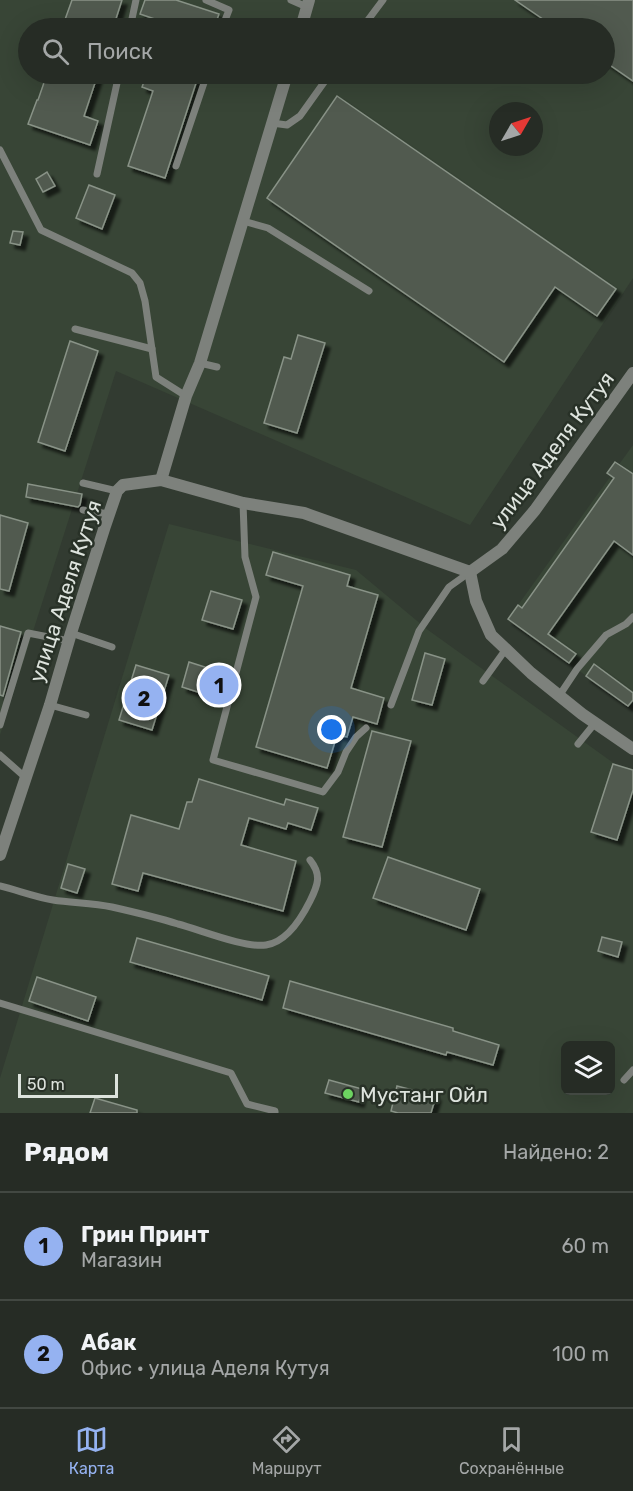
<!DOCTYPE html>
<html lang="ru">
<meta charset="utf-8">
<style>
body{margin:0;font-family:Rubik,sans-serif;background:#323832;color:#f1f3f6}
.controls{position:absolute;right:18px;bottom:18px;display:grid;overflow:hidden;border-radius:9px;box-shadow:0 6px 24px #0002}
.controls button{width:54px;height:54px;display:grid;place-items:center;padding:0;border:0;border-bottom:2px solid #424842;background:#262c25;color:#f1f3f6;font:30px sans-serif}
.compass{position:absolute;left:489px;top:102px;width:54px;height:54px;border-radius:50%;background:#262c25;box-shadow:0 6px 24px #0002;rotate:51deg}
.scale{position:absolute;left:18px;bottom:15px;width:100px;box-sizing:border-box;padding-left:6px;border:3px solid #dde3dd;border-top:0;font-size:16px;line-height:21px;white-space:nowrap;color:#dde3dd;-webkit-text-stroke:4px #283127;paint-order:stroke}
.you{position:absolute;left:332px;top:730px;width:21px;height:21px;margin:-15px;border:4px solid #fff;border-radius:50%;background:#1a73e8;box-shadow:0 0 0 9px #1a73e833}
.badge{display:grid;place-items:center;width:39px;height:39px;border-radius:50%;background:#95b2f1;color:#111;font-size:20px;font-weight:700}
.pin{position:absolute;translate:-50% -50%;border:3px solid #fff;box-shadow:0 2px 6px #0006}
.list{margin:0;padding:0;list-style:none}
h2{display:flex;justify-content:space-between;align-items:center;height:78px;margin:0;padding:0 24px;font-size:26px}
h2 small{font-size:20px;font-weight:400;color:#a4a7a7}
.list li{display:grid;grid-template-columns:39px 1fr auto;gap:18px;align-items:center;box-sizing:border-box;height:108px;padding:0 24px;border-top:2px solid #424842}
.list b{display:block;font-size:22px;white-space:nowrap}
.list p{margin:0;font-size:20px;white-space:nowrap;color:#a4a7a7}
.list em{font-size:20px;font-style:normal;color:#a4a7a7}
.icon{flex:none;width:33px;height:33px;fill:none;stroke:currentColor;stroke-width:2;stroke-linecap:round;stroke-linejoin:round}
.map{position:relative;flex:none;width:633px;height:1113px;overflow:hidden}
.search{position:absolute;background:#262c25;box-shadow:0 6px 24px #0002;left:18px;right:18px;top:18px;height:66px;display:flex;align-items:center;gap:15px;box-sizing:border-box;padding:0 21px;border-radius:33px;color:#a4a7a7;font-size:22px}
.sheet{height:294px;background:#262c25}
nav{display:flex;justify-content:space-around;align-items:center;box-sizing:border-box;height:84px;border-top:2px solid #424842;background:#262c25;font-size:16px;color:#a4a7a7}
nav a{display:grid;justify-items:center;gap:3px}
nav .on{color:#95b2f1}
.map>svg:first-child{display:block}
.built{fill:#384536;fill-rule:evenodd}
.building{fill:#515a50;stroke:#899387;stroke-width:1.5;filter:url(#shadow)}
.lines{fill:none;stroke-linecap:round;stroke-linejoin:round}
.service{stroke:#7d817c;stroke-width:7}
.minor{stroke:#7d817c;stroke-width:12}
.poi-dot{fill:#6dd361;stroke:#283127;stroke-width:2}
.labels{text-anchor:middle;dominant-baseline:central;stroke-width:5;stroke-linejoin:round;paint-order:stroke}
.street-label{font-size:21px;fill:#dde3dd;stroke:#283127}
.poi-label{font-size:21px;fill:#dde3dd;stroke:#283127;text-anchor:start}
</style>
<div class="map">
<svg width="633" height="1113" viewBox="0 0 633 1113">
<defs>
<filter id="shadow"><feDropShadow dx="5" dy="5" stdDeviation="1.5" flood-color="#0009"/></filter>
</defs>
<rect width="100%" height="100%" fill="#323b31"/>
<!-- built -->
<g class="built">
<path d="M0 0H633V278L470 525 116 371 0 735ZM28 28H604V74H28ZM498 111H534V147H498Z"/>
<path d="M633 445V710L508 619Z"/>
<path d="M169 524 356 570 428 630 633 777V1113H0V1078ZM566 1046H610V1090H566Z"/>
</g>
<!-- building -->
<g class="building">
<path d="M72 0H122L113 28H62Z"/>
<path d="M145 0H176L219 14 214 28H174L175 26 140 14Z"/>
<path d="M515 0H633V81L604 61V28H556Z"/>
<path d="M47 74H98L84 116 98 121 90 145 28 124 37 100H38Z"/>
<path d="M147 74H199L165 178 128 166 153 91 142 87Z"/>
<path d="M337 96 616 289 597 316 555 287 504 362 267 198Z"/>
<path d="M47 172 55 186 43 192 36 179Z"/>
<path d="M89 185 115 195 102 229 76 218Z"/>
<path d="M13 231 23 232 20 245 10 243Z"/>
<path d="M298 335 325 343 297 433 264 423 284 357 291 359Z"/>
<path d="M70 341 98 351 65 451 38 442Z"/>
<path d="M615 462 633 474V555L614 541 548 634 576 654 569 663 508 619 518 605 522 608 614 478 607 473Z"/>
<path d="M28 484 82 494 80 505 78 507 26 497Z"/>
<path d="M0 515 28 523 9 591 0 589Z"/>
<path d="M273 552 350 575 347 586 378 595 351 688 384 698 377 724 353 717 347 737 337 735 327 768 256 747 303 586 266 575Z"/>
<path d="M211 591 242 600 233 629 202 620Z"/>
<path d="M0 626 21 632 3 696 0 695Z"/>
<path d="M425 653 445 659 432 705 412 700Z"/>
<path d="M189 662 230 675 223 700 182 687Z"/>
<path d="M594 664 633 693V700L628 706 586 676Z"/>
<path d="M136 665 169 675 152 730 119 720Z"/>
<path d="M372 731 411 741 382 847 343 837Z"/>
<path d="M613 764 633 770V790L617 840 591 832Z"/>
<path d="M199 779 284 805 286 799 318 808 311 830 288 823 286 829 249 818 241 845 296 861 283 911 143 873 138 891 112 884 131 815 179 829 187 802H192Z"/>
<path d="M388 857 480 889 466 930 373 898Z"/>
<path d="M68 864 85 869 77 893 61 888Z"/>
<path d="M602 937 622 942 618 957 598 951Z"/>
<path d="M137 938 269 976 262 1000 130 962Z"/>
<path d="M37 977 96 997 88 1021 29 1001Z"/>
<path d="M290 981 453 1028V1031L499 1045 493 1065 447 1052 446 1055 283 1008Z"/>
<path d="M329 1080 362 1089 359 1102 325 1093Z"/>
<path d="M397 1086 436 1096 431 1113H398L391 1111Z"/>
<path d="M95 1098 137 1110V1113H90Z"/>
</g>
<g class="lines">
<!-- service -->
<g class="service">
<path d="M206 0 229 10 222 28"/>
<path d="M291 0 307 7"/>
<path d="M130 28 136 0"/>
<path d="M362 28 383 0"/>
<path d="M272 123 287 125 300 116 330 74"/>
<path d="M0 150 41 230 132 273 140 283 145 301 156 377 186 396"/>
<path d="M176 166 207 74"/>
<path d="M97 174 119 74"/>
<path d="M243 221 268 228 369 291"/>
<path d="M75 329 152 349"/>
<path d="M200 363 217 367"/>
<path d="M83 483 117 491"/>
<path d="M243 503 245 557 256 597 213 760 323 792 338 772 346 752 356 737 366 728"/>
<path d="M83 510 109 514"/>
<path d="M71 633 112 647"/>
<path d="M483 681 506 649"/>
<path d="M559 696 577 669 606 635 626 624 633 617"/>
<path d="M50 705 86 715"/>
<path d="M391 705 419 631 449 587 470 572"/>
<path d="M0 725 28 633 69 641"/>
<path d="M578 744 595 723"/>
<path d="M0 755 26 778"/>
<path d="M0 886C17 890 35 897 53 900 72 903 92 903 112 907 134 912 156 917 178 924 201 930 244 948 266 945 287 942 301 919 310 901 318 885 322 875 310 860"/>
<path d="M0 1003 231 1073 247 1104 275 1111V1113"/>
<path d="M624 1080 633 1070"/>
</g>
<!-- minor -->
<g class="minor">
<path d="M301 28 309 0"/>
<path d="M161 480 186 396 200 363 287 74"/>
<path d="M470 572 502 549 535 510 633 373"/>
<path d="M470 572 476 601 491 635 531 673 582 714 633 749"/>
<path d="M0 855 50 705 71 633 105 526 117 491 123 485 161 480 243 503 304 513 470 572"/>
</g>
</g>
<!-- markers -->
<circle class="poi-dot" cx="348" cy="1094" r="6"/>
<g class="labels">
<!-- street labels -->
<g class="street-label">
<text transform="translate(552 450) rotate(-53)">улица Аделя Кутуя</text>
<text transform="translate(65 591) rotate(-72)">улица Аделя Кутуя</text>
</g>
<!-- poi labels -->
<g class="poi-label">
<text x="360" y="1094">Мустанг Ойл</text>
</g>
</g>
</svg>
<div class="controls">
<button><svg class="icon" aria-label="layers" viewBox="0 0 24 24"><path d="M12 4l9 5-9 5-9-5zM3 14l9 5 9-5"/></svg></button>
</div>
<svg class="compass" viewBox="-18 -18 36 36"><path d="M0-13l5 13h-10z" fill="#e53935"/><path d="M0 13l5-13h-10z" fill="#a4a7a7"/></svg>
<div class="scale">50 m</div>
<div class="you"></div>
<div class="pin badge" style="left:219px;top:685px">1</div>
<div class="pin badge" style="left:144px;top:698px">2</div>
<div class="search"><svg class="icon" aria-label="search" viewBox="0 0 24 24"><circle cx="10" cy="10" r="6"/><path d="M15 15l6 6"/></svg>Поиск</div>
</div>
<section class="sheet">
<h2>Рядом<small>Найдено: 2</small></h2>
<ul class="list">
<li><span class="badge">1</span><div><b>Грин Принт</b><p>Магазин</p></div><em>60 m</em></li>
<li><span class="badge">2</span><div><b>Абак</b><p>Офис · улица Аделя Кутуя</p></div><em>100 m</em></li>
</ul>
</section>
<nav>
<a class="on"><svg class="icon" aria-label="map" viewBox="0 0 24 24"><path d="M3 6l6-2 6 2 6-2v14l-6 2-6-2-6 2zM9 4v14M15 6v14"/></svg>Карта</a>
<a><svg class="icon" aria-label="directions" viewBox="0 0 24 24"><path d="M12 3l9 9-9 9-9-9zM9 14v-3h6M13 9l2 2-2 2"/></svg>Маршрут</a>
<a><svg class="icon" aria-label="saved" viewBox="0 0 24 24"><path d="M7 4h10v16l-5-4-5 4z"/></svg>Сохранённые</a>
</nav>
